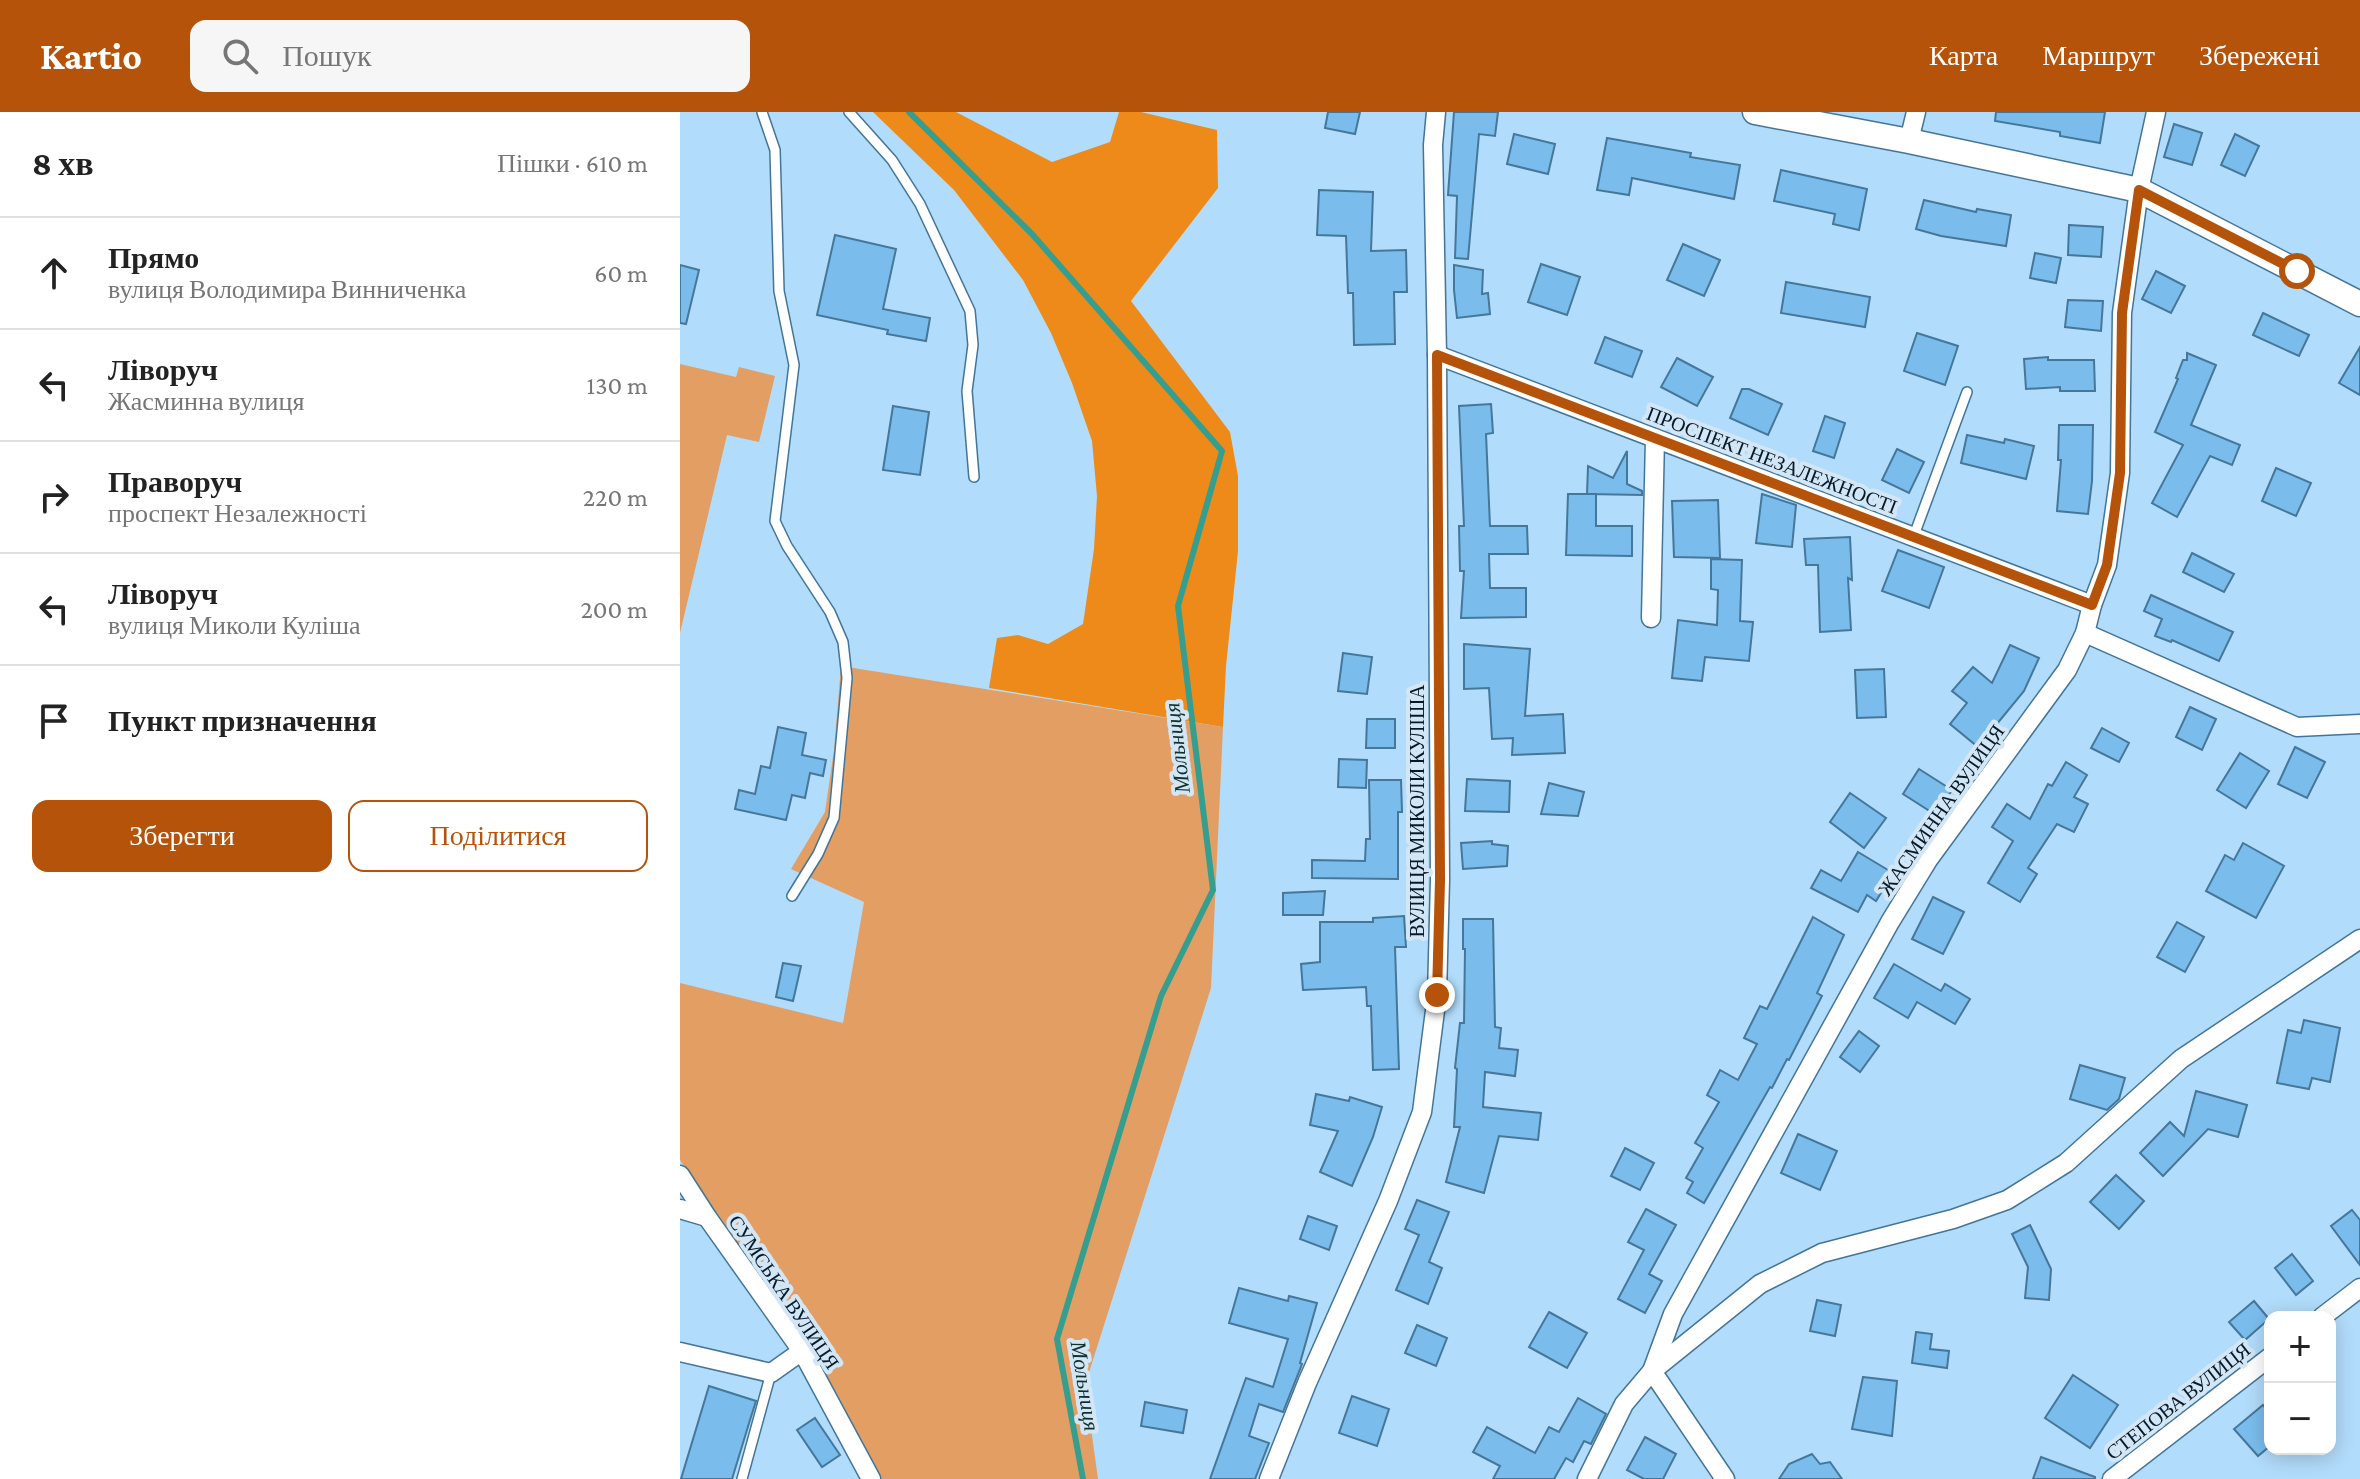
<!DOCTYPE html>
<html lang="uk">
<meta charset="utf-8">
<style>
body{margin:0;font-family:"Crimson Pro",serif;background:#f6f6f6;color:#222}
.controls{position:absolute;right:24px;bottom:24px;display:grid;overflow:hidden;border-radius:16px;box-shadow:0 4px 20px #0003}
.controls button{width:72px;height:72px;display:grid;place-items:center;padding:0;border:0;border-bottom:2px solid #e0e0e0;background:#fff;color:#222;font:40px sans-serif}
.stop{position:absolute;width:24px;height:24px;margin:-18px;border:6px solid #b45309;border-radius:50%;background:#fff}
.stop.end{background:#b45309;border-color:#fff;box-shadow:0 2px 8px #0008}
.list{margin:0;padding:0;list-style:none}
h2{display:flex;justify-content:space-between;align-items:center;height:104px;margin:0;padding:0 32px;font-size:34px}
h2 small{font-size:26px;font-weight:400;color:#767676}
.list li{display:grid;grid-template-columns:52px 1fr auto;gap:24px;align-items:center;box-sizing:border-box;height:112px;padding:0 32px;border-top:2px solid #e0e0e0}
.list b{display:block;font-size:30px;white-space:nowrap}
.list p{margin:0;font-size:26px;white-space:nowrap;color:#767676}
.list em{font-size:26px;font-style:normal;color:#767676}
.actions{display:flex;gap:16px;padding:24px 32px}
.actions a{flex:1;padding:18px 0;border:2px solid #b45309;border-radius:16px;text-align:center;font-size:28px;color:#b45309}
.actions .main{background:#b45309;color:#fff}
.icon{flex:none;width:44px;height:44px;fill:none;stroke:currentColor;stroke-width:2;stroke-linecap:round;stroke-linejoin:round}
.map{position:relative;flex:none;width:1680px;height:1367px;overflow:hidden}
header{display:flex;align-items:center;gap:48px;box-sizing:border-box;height:112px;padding:0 40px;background:#b45309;color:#fff}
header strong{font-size:38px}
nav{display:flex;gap:44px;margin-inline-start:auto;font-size:28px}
.search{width:560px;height:72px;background:#f6f6f6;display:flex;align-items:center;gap:20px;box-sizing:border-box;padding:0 28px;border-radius:16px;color:#767676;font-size:30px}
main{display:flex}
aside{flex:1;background:#fff}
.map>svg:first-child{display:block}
.green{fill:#e29e63}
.forest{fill:#ed8a19}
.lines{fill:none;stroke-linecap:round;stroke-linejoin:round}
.stream{stroke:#369e8e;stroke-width:6}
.building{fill:#7abded;stroke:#45779a;stroke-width:2}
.lane-casing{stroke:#437598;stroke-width:12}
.street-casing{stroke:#437598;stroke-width:21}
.secondary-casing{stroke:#437598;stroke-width:27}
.lane{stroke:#fff;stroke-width:9}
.street{stroke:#fff;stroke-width:18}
.secondary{stroke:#fff;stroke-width:24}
.route{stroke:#b45309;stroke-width:10}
.labels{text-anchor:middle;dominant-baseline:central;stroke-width:8;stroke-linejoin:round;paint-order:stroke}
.street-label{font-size:20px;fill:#051927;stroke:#d2e6f6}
.water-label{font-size:22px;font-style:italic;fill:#11302b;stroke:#d2e6f6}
</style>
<header>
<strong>Kartio</strong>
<div class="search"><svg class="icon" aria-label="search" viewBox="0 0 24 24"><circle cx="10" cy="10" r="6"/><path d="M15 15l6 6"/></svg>Пошук</div>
<nav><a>Карта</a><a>Маршрут</a><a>Збережені</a></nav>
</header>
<main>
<aside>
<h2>8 хв<small>Пішки · 610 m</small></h2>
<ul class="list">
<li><svg class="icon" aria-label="ahead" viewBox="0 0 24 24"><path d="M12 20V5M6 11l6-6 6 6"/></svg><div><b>Прямо</b><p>вулиця Володимира Винниченка</p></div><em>60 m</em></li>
<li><svg class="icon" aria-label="left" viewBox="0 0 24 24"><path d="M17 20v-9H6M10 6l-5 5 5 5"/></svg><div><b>Ліворуч</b><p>Жасминна вулиця</p></div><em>130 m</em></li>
<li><svg class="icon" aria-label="right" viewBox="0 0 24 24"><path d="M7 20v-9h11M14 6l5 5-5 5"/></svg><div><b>Праворуч</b><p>проспект Незалежності</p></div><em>220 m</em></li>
<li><svg class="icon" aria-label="left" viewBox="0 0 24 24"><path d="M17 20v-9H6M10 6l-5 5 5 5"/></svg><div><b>Ліворуч</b><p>вулиця Миколи Куліша</p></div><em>200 m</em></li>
<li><svg class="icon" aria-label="arrive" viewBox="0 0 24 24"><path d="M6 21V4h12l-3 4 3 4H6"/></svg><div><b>Пункт призначення</b></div></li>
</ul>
<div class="actions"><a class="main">Зберегти</a><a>Поділитися</a></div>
</aside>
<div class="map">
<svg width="1680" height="1367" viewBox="0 0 1680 1367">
<rect width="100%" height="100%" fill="#b2dcfb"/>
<!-- green -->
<g class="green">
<path d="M0 252 56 265 59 255 95 264 79 330 47 323 0 521Z"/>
<path d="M161 554 543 615 531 876 405 1273 418 1367H191L122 1240 0 1048V871L163 911 184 790 111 757 145 700 154 638Z"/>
</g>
<!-- forest -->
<path class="forest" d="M193 0H276L372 50 430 30 439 0H461L537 18 538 76 451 189 550 320 558 364V439L546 554 543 615 309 576 317 526 338 523 368 532 403 512 414 437 417 384 412 329 392 271 371 221 343 168 274 78Z"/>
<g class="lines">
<!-- stream -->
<path class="stream" d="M229 0 352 122 542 339 498 494 533 778 481 884 377 1227 403 1367"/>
</g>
<!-- building -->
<g class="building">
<path d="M648 0H680L675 22 645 16Z"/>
<path d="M774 0H818L815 24 799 22 788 147 775 146 777 84 768 83Z"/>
<path d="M1316 0H1425L1420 31 1380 24V20L1315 9Z"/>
<path d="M1494 12 1522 21 1512 53 1484 45Z"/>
<path d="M834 22 875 32 868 62 827 52Z"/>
<path d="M1555 22 1579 34 1565 64 1541 53Z"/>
<path d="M927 26 1011 41 1010 45 1060 53 1054 87 952 66 949 83 917 78Z"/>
<path d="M1101 58 1187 77 1179 118 1153 112 1155 102 1094 89Z"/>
<path d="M639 78 693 80 691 139 726 138 727 180H714L715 232 674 233 673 181H668L666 124 637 123Z"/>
<path d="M1244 88 1296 100 1297 97 1331 103 1326 134 1261 124 1236 117Z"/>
<path d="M1389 113 1423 115 1421 145 1388 143Z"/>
<path d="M155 123 216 137 203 197 250 206 246 229 207 222 208 218 137 203Z"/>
<path d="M1003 132 1040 148 1024 184 987 168Z"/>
<path d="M1355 141 1381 146 1376 171 1350 166Z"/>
<path d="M861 152 900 165 887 203 848 190Z"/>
<path d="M0 153 19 158 6 212 0 211Z"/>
<path d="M774 153 803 158 802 182 808 181 810 202 777 206 774 178Z"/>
<path d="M1476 159 1505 174 1491 201 1462 187Z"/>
<path d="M1106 170 1190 185 1185 215 1101 201Z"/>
<path d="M1388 188 1423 189 1421 219 1385 215Z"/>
<path d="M1583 201 1629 223 1619 244 1573 223Z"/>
<path d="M1237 221 1278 234 1265 273 1224 259Z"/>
<path d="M925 225 962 239 952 265 915 251Z"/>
<path d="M1680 235V283L1659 271Z"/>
<path d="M1507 241 1536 253 1511 313 1560 333 1552 353 1530 344 1497 405 1472 391 1503 333 1475 320 1498 267 1496 266 1503 248H1507Z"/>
<path d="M1368 245V248H1414L1415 279H1380V275L1346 277 1344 247Z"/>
<path d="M997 246 1033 265 1017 294 981 275Z"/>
<path d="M1062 277H1069L1102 292 1088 323 1050 306Z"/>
<path d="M811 292 813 321 806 322 810 414H847L848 442H809L810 476H846V505L781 506 784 459H780L779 414H784L779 294Z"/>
<path d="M213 294 249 300 240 363 203 358Z"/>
<path d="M1145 304 1165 311 1154 346 1133 339Z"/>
<path d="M1379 313H1413L1412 369 1408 402 1377 399 1381 348H1378Z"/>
<path d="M1287 323 1324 331 1325 327 1354 334 1346 367 1281 351Z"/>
<path d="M1217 337 1244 350 1229 381 1202 368Z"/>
<path d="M947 339V372L962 379V383L907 382 908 354 933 366Z"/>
<path d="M1596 356 1631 371 1616 404 1582 389Z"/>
<path d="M888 382H916V414H952V444L886 443Z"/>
<path d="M1082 382 1116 393 1112 435 1076 431Z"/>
<path d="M1038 388 1040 446 994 445 992 389Z"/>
<path d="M1170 425 1172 468 1168 466 1171 518 1140 520 1138 453H1126L1124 427Z"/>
<path d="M1218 438 1264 455 1249 496 1202 479Z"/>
<path d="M1512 441 1554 462 1544 480 1503 460Z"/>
<path d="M1031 447 1062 448 1060 509 1073 510 1069 549 1025 545 1022 569 992 566 998 508 1037 513 1038 478 1031 477Z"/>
<path d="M1471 483 1553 520 1539 549 1492 528 1491 530 1475 524 1482 507 1464 499Z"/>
<path d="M784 532 850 537 845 604 883 602 885 641 832 643 833 626 812 627 809 576 784 577Z"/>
<path d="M1330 533 1359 546 1344 579 1298 635 1270 612 1287 591 1272 579 1293 555 1312 571Z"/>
<path d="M663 541 692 545 687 582 658 579Z"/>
<path d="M1204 557 1206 605 1177 606 1175 558Z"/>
<path d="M1510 595 1536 607 1522 638 1496 625Z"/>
<path d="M687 607H715V636H686Z"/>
<path d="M98 615 126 621 122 643 146 648 143 664 130 661 125 686 112 683 106 708 55 697 59 678 75 682 81 654 90 656Z"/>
<path d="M1422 616 1449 631 1439 650 1411 636Z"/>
<path d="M1615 635 1645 650 1627 686 1598 672Z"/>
<path d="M1560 641 1589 659 1566 696 1537 678Z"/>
<path d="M659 647 687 648 686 676 658 675Z"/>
<path d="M1386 650 1407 663 1394 685 1408 692 1394 720 1377 712 1348 756 1357 762 1340 790 1308 771 1333 729 1312 715 1327 692 1350 707 1368 672 1372 674Z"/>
<path d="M1239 657 1272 678 1256 703 1223 682Z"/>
<path d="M787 667 830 669 829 700 785 699Z"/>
<path d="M689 668H721L722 700H718V767L632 766V748L685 749 686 727H690Z"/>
<path d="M869 671 904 680 898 704 861 702Z"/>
<path d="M1170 681 1206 706 1184 736 1150 710Z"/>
<path d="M812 729V732L828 734 827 754 783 757 781 731Z"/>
<path d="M1563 731 1604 754 1576 806 1526 779 1545 743 1554 748Z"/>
<path d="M1178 740 1213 761 1196 789 1187 783 1178 800 1131 776 1141 758 1161 769Z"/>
<path d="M645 779 643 803H603V781Z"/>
<path d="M1253 785 1284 800 1263 842 1232 827Z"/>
<path d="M724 804 726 835H715L719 957 693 958 691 894H687L686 875 623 878 621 852 640 850V810H693V806Z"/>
<path d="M1133 805 1164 823 1137 881 1142 884 1109 948 1107 947 1092 976 1090 975 1024 1091 1007 1081 1013 1070 1006 1066 1023 1036 1015 1031 1039 990 1027 983 1040 958 1058 968 1077 932 1064 926 1080 894 1087 897Z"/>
<path d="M783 807H813L815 915 821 916 819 936 838 938 835 964 805 960 803 995 861 1001 858 1028 819 1024 804 1081 766 1070 780 1015H774L777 957 775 956 780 911H784L785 837H783Z"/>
<path d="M1497 810 1524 825 1505 860 1477 845Z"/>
<path d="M103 851 121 854 113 889 96 885Z"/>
<path d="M1214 852 1261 879 1265 872 1290 887 1275 912 1237 890 1228 906 1194 886Z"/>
<path d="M1624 908 1660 916 1650 970 1632 966 1629 977 1597 971 1608 918 1621 921Z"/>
<path d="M1179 919 1199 934 1180 960 1160 945Z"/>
<path d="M1400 953 1445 966 1439 987 1427 998 1390 987Z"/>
<path d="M1516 979 1567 993 1558 1025 1528 1017 1483 1064 1460 1041 1490 1010 1504 1024Z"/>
<path d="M636 982 669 989 670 985 702 995 693 1025 672 1074 640 1060 658 1019 630 1013Z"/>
<path d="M1118 1022 1157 1039 1140 1078 1101 1061Z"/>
<path d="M945 1036 974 1051 960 1078 931 1064Z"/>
<path d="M1436 1063 1464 1089 1439 1117 1410 1090Z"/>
<path d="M737 1088 769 1100 749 1150 762 1156 748 1192 716 1178 739 1123 725 1117Z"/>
<path d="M966 1097 996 1113 969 1162 982 1169 965 1201 938 1187 964 1138 948 1130Z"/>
<path d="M1672 1098 1680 1108V1153L1651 1114Z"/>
<path d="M628 1104 657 1114 649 1138 620 1127Z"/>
<path d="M1350 1113 1371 1157 1369 1188 1345 1186 1348 1155 1332 1122Z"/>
<path d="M1612 1142 1633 1169 1616 1183 1595 1156Z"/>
<path d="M559 1176 608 1189 609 1184 637 1191 620 1251 622 1252 603 1300 579 1292 569 1324 589 1331 575 1367H530L566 1266 593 1275 608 1227 549 1211Z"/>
<path d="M1137 1188 1161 1193 1155 1224 1130 1219Z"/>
<path d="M1574 1189 1589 1207 1565 1228 1549 1210Z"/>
<path d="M869 1200 907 1221 887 1256 849 1235Z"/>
<path d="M737 1213 767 1226 756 1254 725 1241Z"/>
<path d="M1236 1220 1252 1222 1250 1237 1269 1239 1267 1256 1232 1251Z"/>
<path d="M1393 1263 1438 1293 1410 1336 1365 1306Z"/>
<path d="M1183 1265 1217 1269 1212 1324 1172 1317Z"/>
<path d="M29 1274 76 1289 70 1308 52 1367H1Z"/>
<path d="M672 1284 709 1297 697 1334 659 1321Z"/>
<path d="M898 1286 926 1302 911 1332 904 1329 893 1350 886 1346 874 1367H813L820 1354 793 1340 807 1315 855 1341 869 1315 879 1320Z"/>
<path d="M465 1290 507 1298 503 1321 461 1314Z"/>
<path d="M1583 1293 1590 1302V1334L1578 1344 1554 1317Z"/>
<path d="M135 1306 160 1343 142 1355 117 1318Z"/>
<path d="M965 1325 996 1342 983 1367H964L947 1358Z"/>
<path d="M1132 1342 1140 1352 1150 1350 1162 1367H1099L1109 1352Z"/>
<path d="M1361 1345 1415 1365V1367H1353Z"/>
</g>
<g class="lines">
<!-- lane casing -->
<g class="lane-casing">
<g id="lane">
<path d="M82 0 95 38 99 179 114 253 95 409 107 434 150 500 163 530 167 566 154 706 138 742 112 784"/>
<path d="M169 0 212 48 240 92 290 199 293 233 287 279 294 365"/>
<path d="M1233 426 1287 280"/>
<path d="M62 1367 91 1261"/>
</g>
</g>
<!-- street casing -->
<g class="street-casing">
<g id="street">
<path d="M1229 29 1236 0"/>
<path d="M757 243 1412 493"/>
<path d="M971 506 975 326"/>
<path d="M1405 521 1617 615 1680 612"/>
<path d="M0 1063 27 1105 122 1239 191 1367"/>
<path d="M0 1097 27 1105"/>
<path d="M1642 1205 1680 1176"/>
<path d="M0 1240 91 1261 122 1239"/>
<path d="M589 1367 627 1271 708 1089 742 1000 757 883 760 768 757 243 753 33 756 0"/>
<path d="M907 1367 944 1292 972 1259 993 1202 1210 810 1248 748 1387 558 1405 521 1412 493 1427 453 1440 361 1442 201 1459 78 1476 0"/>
<path d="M1045 1367 972 1259 1080 1172 1142 1141 1273 1107 1327 1088 1386 1051 1501 947 1680 827"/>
<path d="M1432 1367 1590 1245"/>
</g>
</g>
<!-- secondary casing -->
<g class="secondary-casing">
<path id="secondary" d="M1075 0 1229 29 1459 78 1680 192"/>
</g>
<!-- lane -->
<use href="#lane" class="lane"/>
<!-- street -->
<use href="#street" class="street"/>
<!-- secondary -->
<use href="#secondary" class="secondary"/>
</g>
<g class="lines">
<!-- route -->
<path class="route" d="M757 883 760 768 757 243 1412 493 1427 453 1440 361 1442 201 1459 78 1617 159"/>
</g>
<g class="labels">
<!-- street labels -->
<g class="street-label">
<text transform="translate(1092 348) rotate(21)">ПРОСПЕКТ НЕЗАЛЕЖНОСТІ</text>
<text transform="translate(1261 698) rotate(-55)">ЖАСМИННА ВУЛИЦЯ</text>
<text transform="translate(737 699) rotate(-90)">ВУЛИЦЯ МИКОЛИ КУЛІША</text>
<text transform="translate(104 1180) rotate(56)">СУМСЬКА ВУЛИЦЯ</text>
<text transform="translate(1498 1289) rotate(-38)">СТЕПОВА ВУЛИЦЯ</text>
</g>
<!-- water labels -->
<g class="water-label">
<text transform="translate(497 636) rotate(-97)">Мольниця</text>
<text transform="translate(405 1274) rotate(81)">Мольниця</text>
</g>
</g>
</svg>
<div class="controls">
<button>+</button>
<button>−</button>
</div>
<div class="stop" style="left:1617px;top:159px"></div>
<div class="stop end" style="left:757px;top:883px"></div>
</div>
</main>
